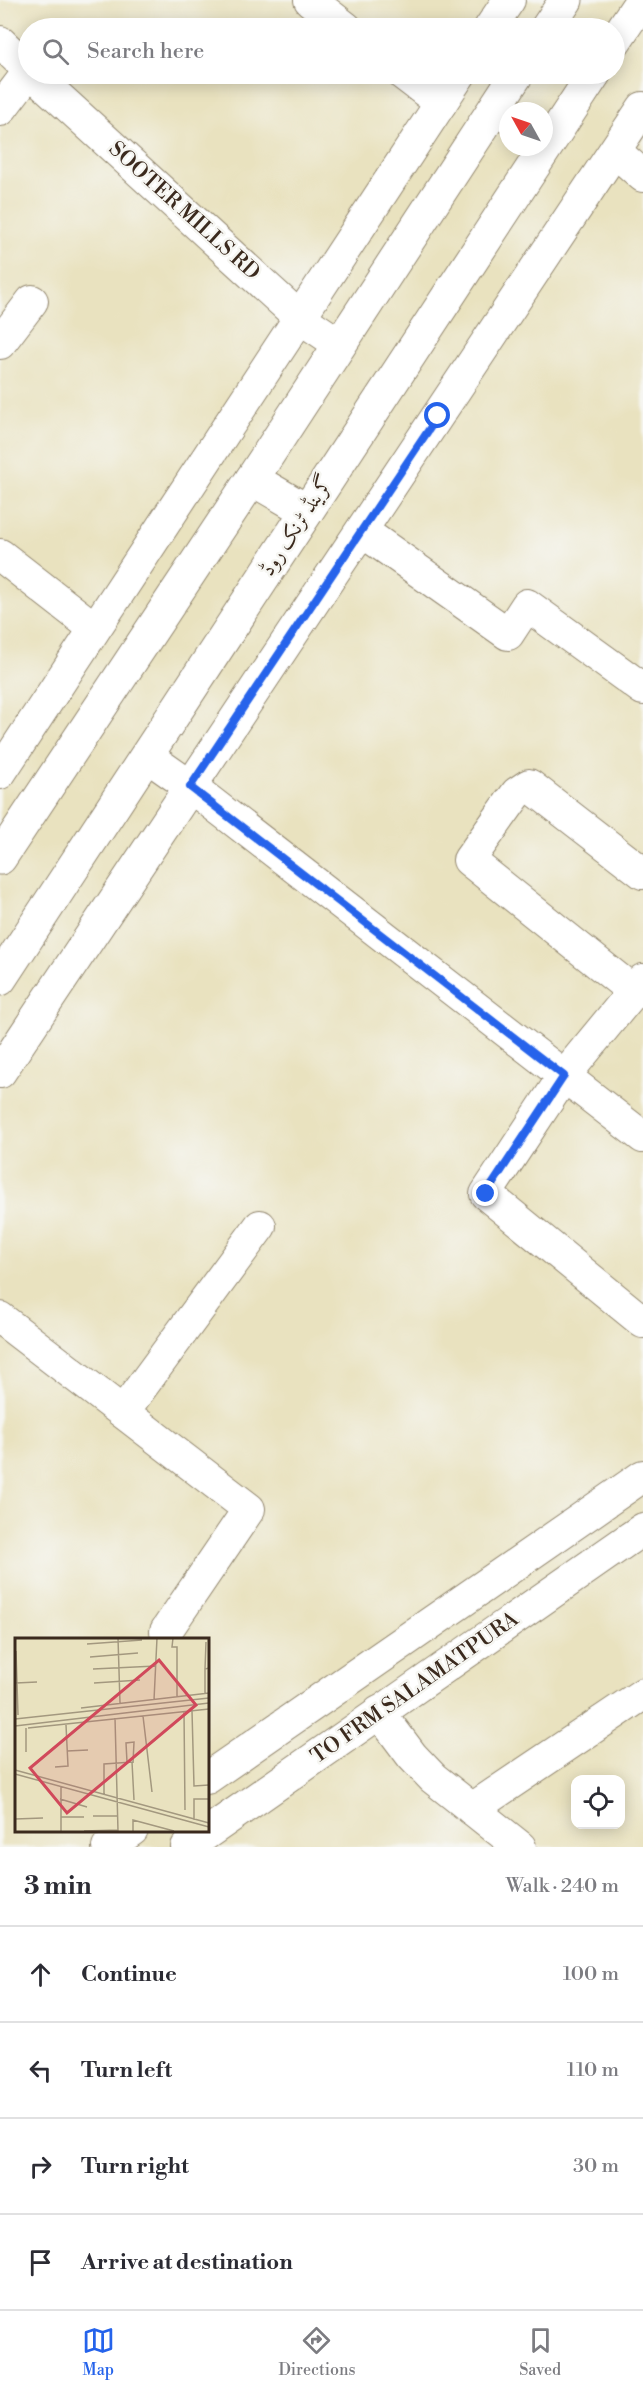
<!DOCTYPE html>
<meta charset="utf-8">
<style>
body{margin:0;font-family:"Libre Bodoni",Amiri,serif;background:#f2f2f3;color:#2b2b33}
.controls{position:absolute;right:18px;bottom:18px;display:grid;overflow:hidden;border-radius:12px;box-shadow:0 3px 15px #0003}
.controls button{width:54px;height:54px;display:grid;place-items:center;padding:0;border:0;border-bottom:2px solid #e1e1e2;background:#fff;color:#2b2b33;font:30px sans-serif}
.compass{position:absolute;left:499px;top:102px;width:54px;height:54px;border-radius:50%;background:#fff;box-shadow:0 3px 15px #0003;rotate:310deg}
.stop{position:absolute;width:18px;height:18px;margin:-14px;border:4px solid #2563eb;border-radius:50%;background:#fff}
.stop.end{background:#2563eb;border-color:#fff;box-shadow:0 2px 6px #0008}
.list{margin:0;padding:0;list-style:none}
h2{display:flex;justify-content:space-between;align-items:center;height:78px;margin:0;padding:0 24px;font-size:26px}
h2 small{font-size:20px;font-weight:400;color:#7c7c81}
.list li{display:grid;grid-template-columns:39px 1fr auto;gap:18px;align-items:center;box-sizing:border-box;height:96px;padding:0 24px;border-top:2px solid #e1e1e2}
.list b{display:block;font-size:22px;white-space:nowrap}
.list em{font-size:20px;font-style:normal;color:#7c7c81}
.icon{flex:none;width:33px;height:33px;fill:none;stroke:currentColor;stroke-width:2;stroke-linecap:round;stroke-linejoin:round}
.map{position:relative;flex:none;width:643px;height:1847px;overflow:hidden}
.search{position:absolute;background:#fff;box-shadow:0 3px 15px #0003;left:18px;right:18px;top:18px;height:66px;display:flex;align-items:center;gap:15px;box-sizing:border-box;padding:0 21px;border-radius:33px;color:#7c7c81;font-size:22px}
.sheet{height:462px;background:#fff}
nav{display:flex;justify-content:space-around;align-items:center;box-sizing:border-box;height:84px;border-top:2px solid #e1e1e2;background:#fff;font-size:16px;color:#7c7c81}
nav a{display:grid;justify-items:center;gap:3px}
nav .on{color:#2563eb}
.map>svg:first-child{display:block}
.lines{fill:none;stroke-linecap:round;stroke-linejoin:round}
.street-casing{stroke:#92866e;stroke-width:34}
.highway-casing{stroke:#92866e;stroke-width:35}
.street{stroke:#fff;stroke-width:32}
.highway{stroke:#fff;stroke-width:33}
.route{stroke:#2563eb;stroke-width:8}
.labels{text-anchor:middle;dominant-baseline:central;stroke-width:5;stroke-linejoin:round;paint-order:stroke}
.street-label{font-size:21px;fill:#3b2a1e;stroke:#f6f6f2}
.inset-road{fill:none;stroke:#a3987f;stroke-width:1.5}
.view{fill:#d1495b;fill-opacity:0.15;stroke:#d1495b;stroke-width:3}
.inset-edge{fill:none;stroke:#3b2a1e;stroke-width:3}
</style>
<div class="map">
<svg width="643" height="1847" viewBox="0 0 643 1847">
<rect width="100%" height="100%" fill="#f6f6f2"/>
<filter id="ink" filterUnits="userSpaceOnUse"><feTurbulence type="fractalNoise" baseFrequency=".0167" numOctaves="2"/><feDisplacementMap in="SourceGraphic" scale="12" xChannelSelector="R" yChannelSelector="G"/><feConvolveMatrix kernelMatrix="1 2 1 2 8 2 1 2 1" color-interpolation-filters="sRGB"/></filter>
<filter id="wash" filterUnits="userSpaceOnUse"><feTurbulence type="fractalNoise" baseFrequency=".008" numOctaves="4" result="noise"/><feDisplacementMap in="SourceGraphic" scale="24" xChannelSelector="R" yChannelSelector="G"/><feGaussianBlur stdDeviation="1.35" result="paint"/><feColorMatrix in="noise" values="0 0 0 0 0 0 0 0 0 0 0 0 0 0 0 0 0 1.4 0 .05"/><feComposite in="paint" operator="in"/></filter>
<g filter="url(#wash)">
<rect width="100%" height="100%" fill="#e9e2bf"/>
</g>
<g filter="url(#ink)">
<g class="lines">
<!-- street casing -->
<g class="street-casing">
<g id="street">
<path d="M310 0 346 28"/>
<path d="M490 28 509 0"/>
<path d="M0 42 28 69"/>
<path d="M33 74 299 317 339 344"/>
<path d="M403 74 441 103"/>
<path d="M0 110 28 73"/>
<path d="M615 151 643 176"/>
<path d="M0 343 32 301"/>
<path d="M362 531 508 634 527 605 643 689"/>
<path d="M0 555 94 628"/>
<path d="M147 756 191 787 643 1137"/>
<path d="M0 773 460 74"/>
<path d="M643 980 564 1076 486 1194 643 1322"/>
<path d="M633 991 469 860 517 793 529 785 643 873"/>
<path d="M0 1072 643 108"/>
<path d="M0 1318 249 1509 166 1631"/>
<path d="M123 1412 260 1226"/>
<path d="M379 1712 412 1756 433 1778 520 1847"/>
<path d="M207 1778 643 1476"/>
<path d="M472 1809 643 1694"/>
<path d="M108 1847 132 1830"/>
<path d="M187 1847 643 1529"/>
</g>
</g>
<!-- highway casing -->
<g class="highway-casing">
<g id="highway">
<path d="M547 28 566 0"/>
<path d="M614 42 642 0"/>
<path d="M252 479 307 511"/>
<path d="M0 858 252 479 517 74"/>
<path d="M0 979 594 74"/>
</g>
</g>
<!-- street -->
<use href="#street" class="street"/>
<!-- highway -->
<use href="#highway" class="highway"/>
</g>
</g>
<g class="lines" filter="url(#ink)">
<!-- route -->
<path class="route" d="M438 416 190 787 564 1076 486 1194"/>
</g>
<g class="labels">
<!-- street labels -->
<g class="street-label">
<text transform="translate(184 211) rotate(42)">SOOTER MILLS RD</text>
<text transform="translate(297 526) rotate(-57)">گرینڈ ٹرنک روڈ</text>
<text transform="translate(415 1688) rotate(-35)">TO FRM SALAMATPURA</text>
</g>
</g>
<!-- overview -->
<g transform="translate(15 1638)">
<rect width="194" height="194" fill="#e9e2bf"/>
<path class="inset-road" d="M103 0 105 65M158 0 157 9H162V59M72 6 127 2M1 13 3 77M75 19 123 15M78 31 141 28M190 31 191 4M1 45 22 44M79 45 125 42M190 56V31L194 30M139 62 142 0M66 70 194 55M177 73 179 148 194 147M169 74 170 172M128 78 137 154M100 80 103 193M0 81 194 60M0 88 194 65M13 90 194 71M52 113 73 112M11 114V90M112 124 111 105 119 104 118 125M40 129 53 128 51 87M0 132 194 185M0 136 194 189M89 156V126L117 124 119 162M45 161 72 169M78 178H103M46 179H69M0 181 28 180M179 182V161H194M46 193V149M69 193 103 192M118 193V182L159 193"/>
<path class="view" d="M144 22 181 67 52 175 15 130Z"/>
<rect width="194" height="194" class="inset-edge"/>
</g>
</svg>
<div class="controls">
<button><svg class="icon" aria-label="locate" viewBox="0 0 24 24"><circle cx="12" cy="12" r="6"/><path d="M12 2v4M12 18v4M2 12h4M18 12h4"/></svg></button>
</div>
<svg class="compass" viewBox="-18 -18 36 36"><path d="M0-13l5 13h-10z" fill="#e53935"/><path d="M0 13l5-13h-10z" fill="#7c7c81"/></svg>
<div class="stop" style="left:438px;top:416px"></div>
<div class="stop end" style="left:486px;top:1194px"></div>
<div class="search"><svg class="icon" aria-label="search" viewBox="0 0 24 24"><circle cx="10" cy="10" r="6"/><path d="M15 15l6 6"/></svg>Search here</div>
</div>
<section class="sheet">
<h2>3 min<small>Walk · 240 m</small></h2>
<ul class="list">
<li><svg class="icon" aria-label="ahead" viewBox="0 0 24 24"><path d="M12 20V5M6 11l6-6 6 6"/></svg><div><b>Continue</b></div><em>100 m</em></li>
<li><svg class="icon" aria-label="left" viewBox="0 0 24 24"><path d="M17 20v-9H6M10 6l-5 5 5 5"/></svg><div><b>Turn left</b></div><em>110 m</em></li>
<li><svg class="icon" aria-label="right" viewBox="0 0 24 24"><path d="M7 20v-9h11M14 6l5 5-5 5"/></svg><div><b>Turn right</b></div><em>30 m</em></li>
<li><svg class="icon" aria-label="arrive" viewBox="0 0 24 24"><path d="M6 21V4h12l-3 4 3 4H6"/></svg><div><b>Arrive at destination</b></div></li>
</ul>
</section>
<nav>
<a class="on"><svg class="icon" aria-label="map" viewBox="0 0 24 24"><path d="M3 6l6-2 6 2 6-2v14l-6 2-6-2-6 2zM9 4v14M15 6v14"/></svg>Map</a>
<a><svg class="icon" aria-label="directions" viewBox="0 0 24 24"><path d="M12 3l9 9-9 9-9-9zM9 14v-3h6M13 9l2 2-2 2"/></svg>Directions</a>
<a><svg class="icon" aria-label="saved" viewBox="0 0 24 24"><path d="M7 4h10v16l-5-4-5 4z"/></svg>Saved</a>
</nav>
